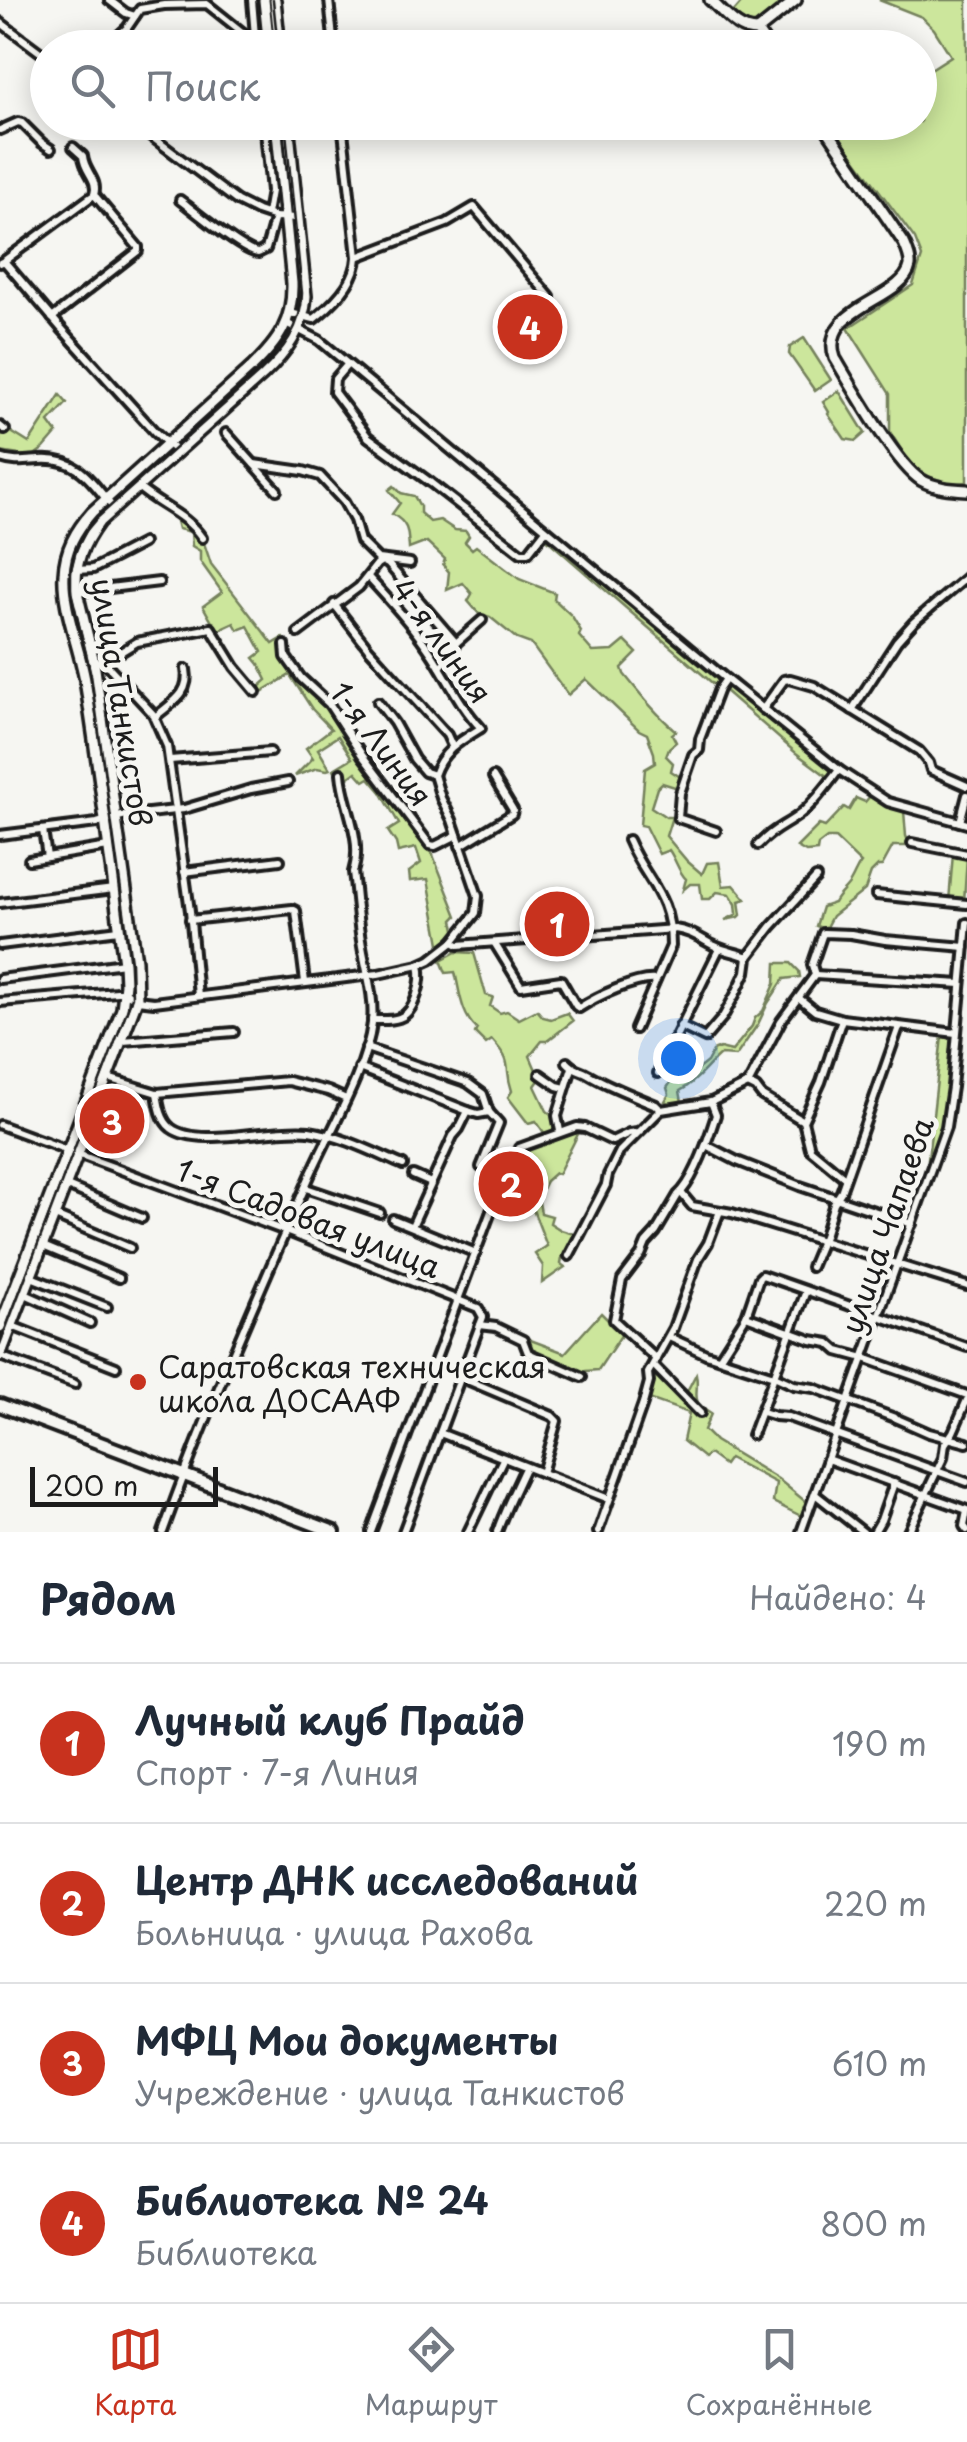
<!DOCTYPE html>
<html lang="ru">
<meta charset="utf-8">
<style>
body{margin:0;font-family:"Playpen Sans",sans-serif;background:#f2f2f3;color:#1f2937}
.scale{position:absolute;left:30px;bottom:25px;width:188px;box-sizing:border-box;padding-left:10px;border:5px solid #1c1c1c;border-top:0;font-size:28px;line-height:35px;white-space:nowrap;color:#1c1c1c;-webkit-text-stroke:8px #f6f6f2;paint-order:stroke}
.you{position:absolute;left:678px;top:1058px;width:35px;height:35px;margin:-25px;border:8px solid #fff;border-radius:50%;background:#1a73e8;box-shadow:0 0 0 15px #1a73e833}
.badge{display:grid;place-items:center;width:65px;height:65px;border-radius:50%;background:#c8321e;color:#fff;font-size:32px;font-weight:700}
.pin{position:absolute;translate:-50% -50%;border:5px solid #fff;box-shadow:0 2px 10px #0006}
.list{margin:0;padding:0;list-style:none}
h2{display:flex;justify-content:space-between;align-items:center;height:130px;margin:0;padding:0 40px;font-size:42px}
h2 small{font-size:32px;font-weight:400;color:#747a83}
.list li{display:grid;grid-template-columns:65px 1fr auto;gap:30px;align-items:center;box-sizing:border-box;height:160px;padding:0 40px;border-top:2px solid #e0e1e3}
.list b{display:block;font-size:38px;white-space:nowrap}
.list p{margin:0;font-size:32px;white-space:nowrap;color:#747a83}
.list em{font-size:32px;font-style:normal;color:#747a83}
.icon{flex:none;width:55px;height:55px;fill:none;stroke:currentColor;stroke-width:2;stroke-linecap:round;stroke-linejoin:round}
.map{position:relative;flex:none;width:967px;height:1532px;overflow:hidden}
.search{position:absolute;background:#fff;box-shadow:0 5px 25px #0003;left:30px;right:30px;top:30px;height:110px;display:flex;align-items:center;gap:25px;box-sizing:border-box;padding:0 35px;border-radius:55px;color:#747a83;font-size:38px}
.sheet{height:770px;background:#fff}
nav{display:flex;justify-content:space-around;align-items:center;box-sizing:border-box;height:140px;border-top:2px solid #e0e1e3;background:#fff;font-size:28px;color:#747a83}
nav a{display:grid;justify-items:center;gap:5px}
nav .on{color:#c8321e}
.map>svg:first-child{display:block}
.green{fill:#cce69c;stroke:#74815c;stroke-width:2.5}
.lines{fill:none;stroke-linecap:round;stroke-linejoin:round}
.street-casing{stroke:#1c1c1c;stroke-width:14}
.secondary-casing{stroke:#1c1c1c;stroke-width:16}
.primary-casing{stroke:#1c1c1c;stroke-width:18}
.street{stroke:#f6f6f2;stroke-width:6}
.secondary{stroke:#f6f6f2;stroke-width:9}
.primary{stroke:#f6f6f2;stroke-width:10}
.tram{stroke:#1c1c1c;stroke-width:2.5}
.poi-dot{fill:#c8321e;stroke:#f6f6f2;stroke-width:4}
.labels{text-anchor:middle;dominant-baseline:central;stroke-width:10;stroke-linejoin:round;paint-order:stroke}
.street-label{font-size:30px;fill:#1c1c1c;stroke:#f6f6f2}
.poi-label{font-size:30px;fill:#1c1c1c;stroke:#f6f6f2;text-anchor:start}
</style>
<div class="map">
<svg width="967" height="1532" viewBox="0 0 967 1532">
<rect width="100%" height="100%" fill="#f6f6f2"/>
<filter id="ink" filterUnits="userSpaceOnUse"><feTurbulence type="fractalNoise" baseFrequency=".01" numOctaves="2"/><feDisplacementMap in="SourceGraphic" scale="20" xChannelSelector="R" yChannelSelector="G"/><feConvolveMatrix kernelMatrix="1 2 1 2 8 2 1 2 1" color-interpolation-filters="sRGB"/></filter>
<g filter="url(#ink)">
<!-- green -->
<g class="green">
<path d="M744 0H787L756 25C745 27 739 21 731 15Z"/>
<path d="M879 0H967V482L953 484 930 477 911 465 890 432V394L848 328 913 285 922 257 915 239 833 128 843 123 920 122V76L951 56 934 29 922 17Z"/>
<path d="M804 338 831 380 815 391 789 354 790 347Z"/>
<path d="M839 391 865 433 856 441 845 439 828 414 829 412 823 402Z"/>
<path d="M60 395 67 403 49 422 57 433 44 448 32 457 0 452V425L29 443Z"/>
<path d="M394 486 401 493 414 496 420 506V513L430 522 440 520 455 530 466 531 469 536 465 542 472 549 476 546 519 579 555 593 554 599 572 616 581 631 579 636 593 652 613 651 625 641 637 653 622 668 624 674C641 695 656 714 676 731L672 734 676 742 669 748 666 756 673 763 671 771 682 778 678 788 662 783 657 788 651 807 666 817H672L666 836 687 861 702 874 707 863 719 862 723 886 734 885 746 899 739 901 741 915 739 917 725 920 737 914 736 904 730 894 717 892 710 899H702L700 884H690L683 890 686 879C678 871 676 860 669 850L659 854 645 826 640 825 645 769 655 763 654 753 647 734 639 730 586 679 568 695 531 644 517 639 490 617 479 614 468 601 472 594 463 583 447 590 449 572 443 565 445 559 427 542 409 549C408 530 408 523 392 514L400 503 389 490Z"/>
<path d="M175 517 193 530 204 543 211 564 273 644 283 638 286 641 282 650 284 658 322 698 433 855 457 916 453 920 456 934 441 949 428 879 410 881 409 872 421 863 416 848 398 852 396 843 388 831 399 824 381 792 369 778 364 781 356 772 344 781H340L334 769 352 758 338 736 318 749 330 769 327 770 317 768 295 776 313 758 306 748 331 729 312 709 290 675 260 693 259 687 267 680 259 664 254 658 262 652 248 626 238 630 234 623 217 631 203 606 222 592 200 561V551L192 546 191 532 178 529Z"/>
<path d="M547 534 723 679 718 688 543 536Z"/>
<path d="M727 682 834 768 833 774 828 777 796 753 724 690 720 689Z"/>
<path d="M871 795 904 811 906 836 910 846H893L882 866H878L871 873 865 890 832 916 825 929 816 926 822 907 834 903C838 894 847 889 851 881 855 874 856 869 861 863L835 838H827L818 845 817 851 806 852 797 847 819 825 825 827 844 807 849 810 856 798 865 802Z"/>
<path d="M953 854 967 856 964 902 949 901Z"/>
<path d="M456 952 474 953 486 995 493 997 490 1006 500 1013 507 1011 519 1019 537 1010 543 1017 551 1019 567 1013 573 1021 547 1041H542L530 1056 540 1079 535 1086 547 1111 556 1118V1128L578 1134 558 1174 555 1173 546 1181 538 1197 541 1213 552 1216 550 1223 561 1230 577 1235 572 1249 562 1257 561 1264 565 1267 542 1283 543 1266 535 1254 547 1246 516 1166 521 1155 519 1146 545 1134 536 1121 528 1123 508 1097 512 1091C503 1064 515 1065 492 1040L486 1044 475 1033 477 1029C461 1015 460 992 455 972L446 973 441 960Z"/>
<path d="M776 963H791L799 971 800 977 784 979 768 1003 758 1024 736 1056 720 1055C706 1067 697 1082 680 1091L682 1102 670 1104 665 1101 669 1094 667 1088 673 1079 682 1082 707 1062 713 1051 720 1048 732 1051 752 1026 755 1018 763 1011 775 984Z"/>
<path d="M942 1036 951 1039C948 1084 946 1118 931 1160L928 1159Z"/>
<path d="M601 1313 622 1334 598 1370 586 1371 584 1376 531 1353 528 1339 565 1353Z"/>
<path d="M658 1369 686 1393 696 1374C700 1395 688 1400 711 1414L704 1430 715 1441 778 1479 806 1502 803 1517 773 1502 776 1483 729 1458 724 1465 709 1454 704 1458 683 1441 689 1413 649 1399 652 1384 651 1375Z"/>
</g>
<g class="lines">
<!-- street casing -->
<g class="street-casing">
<g id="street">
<path d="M109 0 126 13 135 16"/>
<path d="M252 0 256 48"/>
<path d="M329 0 334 48"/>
<path d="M0 22 48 58"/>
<path d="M105 48 127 28 140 9 164 5 207 4 256 43"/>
<path d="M132 122 237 201 257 211 275 217 299 218"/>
<path d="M264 122 271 191 267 214"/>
<path d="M0 130 18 122 22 123 42 143 51 149"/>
<path d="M73 147 83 156C84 172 99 179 94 195"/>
<path d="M180 200C193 210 245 253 258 253 261 252 263 250 266 249L275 217"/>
<path d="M357 257 447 223 474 207 550 297"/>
<path d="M4 261 91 197 94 195 96 197 138 247V251L52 318"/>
<path d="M0 263 4 261 61 328 155 432 177 452"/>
<path d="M290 313 314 319 319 315C336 301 356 280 357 257L342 122"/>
<path d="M286 323 319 340 726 679 839 770 888 802 967 824"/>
<path d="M347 365 335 379 334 392 368 437 431 483 521 553H528L546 530"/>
<path d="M0 426 5 430"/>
<path d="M226 433 277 490"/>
<path d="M0 458C14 463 24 461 39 460 79 457 92 482 114 509"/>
<path d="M254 464 303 471 320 476 344 502 354 520 360 541 378 559 410 563"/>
<path d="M138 487C159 506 186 514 202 538"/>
<path d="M77 570 93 569 143 543"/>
<path d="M368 577C391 602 415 628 433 656 449 681 461 707 481 728 460 741 442 751 434 775"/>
<path d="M77 592 159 582"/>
<path d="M334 604 368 648 447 735 452 746"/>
<path d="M298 633 359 587 377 564 382 561 388 564 456 643"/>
<path d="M285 645 286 657 301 678 329 704 362 755 430 845 435 846 457 835"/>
<path d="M106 661 109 667 153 714 167 746 190 911 198 996"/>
<path d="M94 662 106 661 137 642 211 628 235 667 256 692"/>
<path d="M440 667 452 653 456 643 482 620"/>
<path d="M763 709 784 680 790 679 814 686 919 751 929 763 931 770 967 786"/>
<path d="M852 710 897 641 914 622 967 577"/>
<path d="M155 717C171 703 191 694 186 669"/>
<path d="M170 760 270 752"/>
<path d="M960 822 967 795"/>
<path d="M43 830 47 857"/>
<path d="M716 831 678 818 680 793 693 755 699 750 700 739 719 689 726 679"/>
<path d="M0 835 97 823 122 816 184 809 251 789 288 782"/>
<path d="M628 840C646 882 671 894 671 946L635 1029"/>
<path d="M912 843 967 854"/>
<path d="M758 845C774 828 783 827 799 815 815 803 827 785 839 770"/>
<path d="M460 846 512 814 513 810 493 777"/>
<path d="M29 860 108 847"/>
<path d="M184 872 280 860"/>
<path d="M876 895 967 904"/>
<path d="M0 903 114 889"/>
<path d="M190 920 292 909 296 911 305 982"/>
<path d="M453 942 458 945 675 929C691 931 701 939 715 946 725 951 738 953 748 957"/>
<path d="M495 944 521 986 561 980 576 1006 579 1008C596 997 637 977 656 980"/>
<path d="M0 945 119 930"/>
<path d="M815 975 961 984"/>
<path d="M0 979 124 963"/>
<path d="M799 998 815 1011 842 1019 956 1033"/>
<path d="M0 1002 117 992H125L137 1000 154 1002 378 974 419 965 430 960 453 942 476 913 478 896 452 820 441 798 434 775 425 772 414 759 394 723 378 702"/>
<path d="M842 1019 821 1082 803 1121 810 1149 845 1178"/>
<path d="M372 1020C380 1020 391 1021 399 1018 416 1012 423 980 419 965"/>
<path d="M680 1026 705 1038 723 1017 736 993 746 972 748 957 771 927 816 878"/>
<path d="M123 1041 234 1032"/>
<path d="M366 1048 468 1083 483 1094 489 1112"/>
<path d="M567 1062C574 1070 579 1069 588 1074 610 1087 633 1095 656 1105L661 1110"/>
<path d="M359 1068 468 1111 478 1114 489 1112 499 1123 481 1167"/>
<path d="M658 1073 719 949"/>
<path d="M540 1074 557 1086 565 1088"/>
<path d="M108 1078 157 1093 288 1081 328 1091 346 1099"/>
<path d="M748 1084 756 1088 762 1096 803 1121"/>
<path d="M157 1093C159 1106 161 1120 171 1128 199 1149 273 1126 309 1131 342 1136 373 1152 403 1165"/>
<path d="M0 1125 293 1234 478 1308 483 1317 403 1532"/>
<path d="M560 1131 557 1116 572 1068"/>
<path d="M706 1145 737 1161 800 1186 912 1224"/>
<path d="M413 1175 431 1183"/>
<path d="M67 1186 142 1218"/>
<path d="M306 1188 380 1213"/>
<path d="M682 1194 692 1206 732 1213 967 1286"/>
<path d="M55 1216 130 1248"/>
<path d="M393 1219 476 1253"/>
<path d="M412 1226 453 1136 459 1129 468 1111"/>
<path d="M43 1246 119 1278"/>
<path d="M569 1256 606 1185 608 1175 620 1151 661 1110 711 1102 748 1084 781 1021 815 975 812 965 823 933 851 934 885 940 965 947"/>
<path d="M811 1267 824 1236 834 1203 841 1192 899 1027"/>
<path d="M31 1277 107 1307"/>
<path d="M25 1294 90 1323"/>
<path d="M746 1316 811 1340 829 1343 838 1351 864 1358 967 1395"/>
<path d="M480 1325 496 1327 523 1340 528 1353 582 1377"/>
<path d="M12 1326 116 1367"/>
<path d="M669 1337 706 1354 774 1376 794 1385 814 1388 895 1418 929 1433 967 1443"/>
<path d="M0 1356 75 1384"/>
<path d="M720 1357 746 1316 759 1278 762 1275 967 1347"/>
<path d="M656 1359 614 1320 622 1280 641 1255 646 1243 656 1232 678 1195C694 1181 709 1137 716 1115L711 1102"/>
<path d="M653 1365 700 1413"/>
<path d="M460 1377 552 1416 557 1421 542 1473"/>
<path d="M762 1412 775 1416 788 1417 967 1482"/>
<path d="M440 1433 609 1499"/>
<path d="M752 1435 806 1291"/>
<path d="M827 1459 967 1510"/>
<path d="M815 1494 863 1532"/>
<path d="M967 1511 964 1526 967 1530"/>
<path d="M163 1532C206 1412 258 1295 309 1178 329 1132 366 1072 372 1023 375 995 365 968 361 940 357 917 356 894 353 872 364 839 343 805 341 773"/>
<path d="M371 1532 505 1174 516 1162 519 1148 577 1127 585 1128 612 1141 629 1133 638 1132"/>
<path d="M468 1532 503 1459"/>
<path d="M497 1532C505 1509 515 1490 525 1468"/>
<path d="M598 1532 643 1404 649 1382 648 1373 673 1328 698 1259 708 1243 720 1211"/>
<path d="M801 1532 946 1127 952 1087 967 923"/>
<path d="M874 1532 881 1520 894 1483"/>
<path d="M908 1532 943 1458 945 1444 953 1432 967 1400"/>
</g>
</g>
<!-- secondary casing -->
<g class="secondary-casing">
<g id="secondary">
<path d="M264 0 269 48"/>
<path d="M275 0 280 48"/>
<path d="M710 0C724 12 738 32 757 31"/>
<path d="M757 31 796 0"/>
<path d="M757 31 769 48"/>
<path d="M822 122 904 243C907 250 911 258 910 266 903 301 818 307 835 358 851 385 897 466 921 480 935 488 951 489 967 490"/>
<path d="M0 1327 122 1009 125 984 124 963C111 869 100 774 85 680 79 646 62 607 64 574 65 549 76 530 92 512L252 367C279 341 293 321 292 283L276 122"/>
<path d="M0 1356 137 1000 136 961 94 662 77 592C73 565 83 544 99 522L263 375C286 353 304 329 306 296L288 122"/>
</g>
</g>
<!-- primary casing -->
<g class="primary-casing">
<path id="primary" d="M0 1405 334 1532"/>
</g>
<!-- street -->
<use href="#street" class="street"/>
<!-- secondary -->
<use href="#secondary" class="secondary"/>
<!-- primary -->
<use href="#primary" class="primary"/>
<!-- tram -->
<g class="tram">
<path d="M273 0 278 48"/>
<path d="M0 1344 132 997 131 962 91 675 71 593V570L76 550 86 531 96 519 259 373C283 351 302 326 302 293L285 122"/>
</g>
</g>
</g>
<!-- markers -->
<circle class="poi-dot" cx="138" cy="1382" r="10"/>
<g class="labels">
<!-- street labels -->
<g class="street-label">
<text transform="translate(443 640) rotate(54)">4-я линия</text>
<text transform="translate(123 702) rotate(81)">улица Танкистов</text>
<text transform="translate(382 743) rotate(53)">1-я Линия</text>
<text transform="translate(309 1217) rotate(21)">1-я Садовая улица</text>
<text transform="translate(886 1225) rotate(-71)">улица Чапаева</text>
</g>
<!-- poi labels -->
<g class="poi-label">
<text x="158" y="1365">Саратовская техническая<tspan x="158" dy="34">школа ДОСААФ</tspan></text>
</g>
</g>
</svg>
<div class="scale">200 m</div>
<div class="you"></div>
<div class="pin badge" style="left:557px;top:924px">1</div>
<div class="pin badge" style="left:511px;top:1184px">2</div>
<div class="pin badge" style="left:112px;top:1121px">3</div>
<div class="pin badge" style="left:530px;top:327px">4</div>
<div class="search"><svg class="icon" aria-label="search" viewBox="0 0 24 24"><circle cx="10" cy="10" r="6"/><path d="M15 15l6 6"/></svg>Поиск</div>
</div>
<section class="sheet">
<h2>Рядом<small>Найдено: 4</small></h2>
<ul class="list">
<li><span class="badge">1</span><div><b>Лучный клуб Прайд</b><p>Спорт · 7-я Линия</p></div><em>190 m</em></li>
<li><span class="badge">2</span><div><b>Центр ДНК исследований</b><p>Больница · улица Рахова</p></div><em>220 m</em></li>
<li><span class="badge">3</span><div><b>МФЦ Мои документы</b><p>Учреждение · улица Танкистов</p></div><em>610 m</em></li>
<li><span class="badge">4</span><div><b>Библиотека № 24</b><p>Библиотека</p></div><em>800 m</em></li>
</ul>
</section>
<nav>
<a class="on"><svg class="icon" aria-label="map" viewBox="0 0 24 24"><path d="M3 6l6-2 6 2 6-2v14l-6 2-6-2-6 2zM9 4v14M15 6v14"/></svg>Карта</a>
<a><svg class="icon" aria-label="directions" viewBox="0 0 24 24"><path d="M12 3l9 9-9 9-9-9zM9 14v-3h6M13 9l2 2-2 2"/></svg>Маршрут</a>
<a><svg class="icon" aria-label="saved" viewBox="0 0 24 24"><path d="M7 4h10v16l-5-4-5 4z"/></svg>Сохранённые</a>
</nav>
